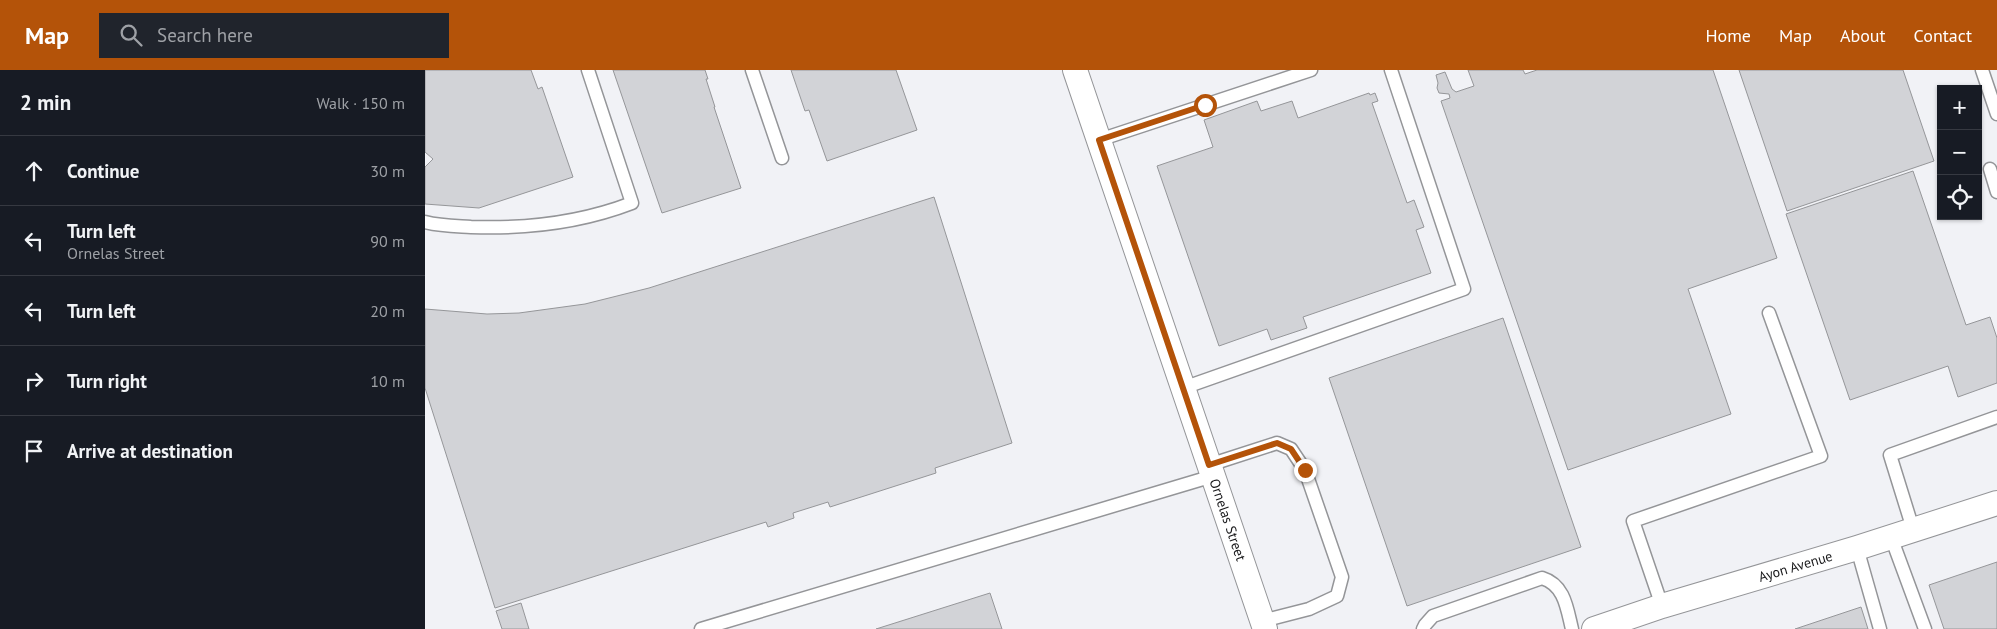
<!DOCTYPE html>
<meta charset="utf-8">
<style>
body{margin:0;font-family:"PT Sans",sans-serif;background:#20242c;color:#f1f3f6}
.controls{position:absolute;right:15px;top:15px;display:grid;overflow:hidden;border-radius:0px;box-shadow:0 1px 4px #0004}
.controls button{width:45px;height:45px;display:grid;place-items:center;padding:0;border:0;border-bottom:1px solid #363941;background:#171b24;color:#f1f3f6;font:25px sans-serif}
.stop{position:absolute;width:15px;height:15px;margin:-11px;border:4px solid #b45309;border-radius:50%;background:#fff}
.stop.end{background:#b45309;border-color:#fff;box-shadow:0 1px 5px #0008}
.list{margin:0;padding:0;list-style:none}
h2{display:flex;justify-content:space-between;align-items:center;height:65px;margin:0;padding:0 20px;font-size:21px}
h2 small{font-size:16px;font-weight:400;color:#9ea1a6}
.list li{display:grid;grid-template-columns:32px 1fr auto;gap:15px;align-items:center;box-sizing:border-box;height:70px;padding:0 20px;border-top:1px solid #363941}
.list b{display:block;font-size:19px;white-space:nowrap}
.list p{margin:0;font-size:16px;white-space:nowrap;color:#9ea1a6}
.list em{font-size:16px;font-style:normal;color:#9ea1a6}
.icon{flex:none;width:28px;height:28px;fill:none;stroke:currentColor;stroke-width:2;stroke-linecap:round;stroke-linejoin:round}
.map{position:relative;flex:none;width:1572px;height:559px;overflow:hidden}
header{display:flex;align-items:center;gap:30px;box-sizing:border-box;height:70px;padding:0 25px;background:#b45309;color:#fff}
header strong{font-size:24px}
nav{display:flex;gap:28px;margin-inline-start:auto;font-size:18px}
.search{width:350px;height:45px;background:#20242c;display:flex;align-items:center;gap:12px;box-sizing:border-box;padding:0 18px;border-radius:0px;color:#9ea1a6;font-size:19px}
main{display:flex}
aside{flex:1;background:#171b24}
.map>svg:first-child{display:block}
.building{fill:#d2d3d7;stroke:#959699}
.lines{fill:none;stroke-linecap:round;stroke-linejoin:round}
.lane-casing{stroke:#949598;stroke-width:15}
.street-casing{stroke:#949598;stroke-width:26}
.lane{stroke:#fff;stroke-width:12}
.street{stroke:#fff;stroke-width:24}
.route{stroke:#b45309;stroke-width:6}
.labels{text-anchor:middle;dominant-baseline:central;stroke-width:4;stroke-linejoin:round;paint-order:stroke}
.street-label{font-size:14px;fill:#18181a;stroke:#f1f2f6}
</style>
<header>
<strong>Map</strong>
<div class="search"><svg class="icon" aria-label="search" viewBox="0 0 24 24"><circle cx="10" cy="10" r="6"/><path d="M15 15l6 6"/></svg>Search here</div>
<nav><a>Home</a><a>Map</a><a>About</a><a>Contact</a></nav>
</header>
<main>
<aside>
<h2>2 min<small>Walk · 150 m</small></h2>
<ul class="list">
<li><svg class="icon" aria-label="ahead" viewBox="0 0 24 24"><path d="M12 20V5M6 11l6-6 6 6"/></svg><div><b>Continue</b></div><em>30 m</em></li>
<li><svg class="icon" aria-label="left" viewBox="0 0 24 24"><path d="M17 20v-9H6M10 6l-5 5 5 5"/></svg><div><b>Turn left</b><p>Ornelas Street</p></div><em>90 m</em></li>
<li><svg class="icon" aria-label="left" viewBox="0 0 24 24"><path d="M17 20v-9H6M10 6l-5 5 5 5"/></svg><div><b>Turn left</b></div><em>20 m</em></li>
<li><svg class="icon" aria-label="right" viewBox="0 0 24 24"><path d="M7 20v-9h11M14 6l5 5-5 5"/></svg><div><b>Turn right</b></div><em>10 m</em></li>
<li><svg class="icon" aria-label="arrive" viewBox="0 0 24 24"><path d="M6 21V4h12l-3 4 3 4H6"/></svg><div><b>Arrive at destination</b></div></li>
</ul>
</aside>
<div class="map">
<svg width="1572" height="559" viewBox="0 0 1572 559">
<rect width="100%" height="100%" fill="#f1f2f6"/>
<!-- building -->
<g class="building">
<path d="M0 0H106L113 19 117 17 148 107 54 138 0 134V97L8 89 0 82Z"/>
<path d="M188 0H280L283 9H281L290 37H289L316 118 237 143Z"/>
<path d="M366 0H471L492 60 402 91 384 40 380 41Z"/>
<path d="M1043 0H1098L1100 4 1112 0H1288L1352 188 1263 219 1306 344 1143 400 1016 31 1025 28 1024 24 1014 23 1012 18 1013 13 1011 5 1020 2 1027 19 1031 22 1049 16Z"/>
<path d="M1314 0H1478L1509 91 1362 141Z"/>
<path d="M944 23 945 25 950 23 953 31 947 33 982 133 989 130 999 157 991 160 1006 203 878 247 882 258 846 270 842 259 794 276 732 96 788 77 779 50 832 31 836 41 867 31 873 48Z"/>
<path d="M1488 101 1541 255 1565 247 1572 268V313L1533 327 1523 296 1425 330 1361 144Z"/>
<path d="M509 127 587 373 510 398 511 403 405 437 403 432 368 443 369 448 343 457 341 452 70 538 0 318V239L62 244 94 243 160 234 224 218Z"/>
<path d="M1078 248 1156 477 982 536 904 308Z"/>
<path d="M1572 492V559H1519L1504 515Z"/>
<path d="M565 523 577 559H451Z"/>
<path d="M96 533 104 559H77L71 541Z"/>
<path d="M1436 537 1443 559H1370Z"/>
</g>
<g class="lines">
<!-- lane casing -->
<g class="lane-casing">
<g id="lane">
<path d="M327 0 357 88"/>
<path d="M1557 0 1572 44"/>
<path d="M674 70 886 0"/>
<path d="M1565 99 1572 122"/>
<path d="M0 152C15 156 30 156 46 157 100 159 155 153 207 133L163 0"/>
<path d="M758 318 1039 219 966 0"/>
<path d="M784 395 852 373 866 379 880 400 917 507 912 526 884 539 837 551"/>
<path d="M1488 459 1465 385 1572 347"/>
<path d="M1466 467 1500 559"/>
<path d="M1432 478 1455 559"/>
<path d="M1237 536 1208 451 1396 386 1344 243"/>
<path d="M276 559 788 406"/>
<path d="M998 559 1000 555 1008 546 1117 508C1140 515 1142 539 1147 559"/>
</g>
</g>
<!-- street casing -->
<g class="street-casing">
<g id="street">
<path id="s1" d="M650 0 840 559"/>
<path id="s2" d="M1169 559 1237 536 1432 478 1572 433"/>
</g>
</g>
<!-- lane -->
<use href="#lane" class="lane"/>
<!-- street -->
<use href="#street" class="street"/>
</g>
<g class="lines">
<!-- route -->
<path class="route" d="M780 35 674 70 784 395 852 373 866 379 880 400"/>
</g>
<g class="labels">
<!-- street labels -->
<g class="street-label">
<text stroke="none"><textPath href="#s1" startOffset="475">Ornelas Street</textPath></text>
<text stroke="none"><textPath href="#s2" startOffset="211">Ayon Avenue</textPath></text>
</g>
</g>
</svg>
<div class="controls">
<button>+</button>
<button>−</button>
<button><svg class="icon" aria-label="locate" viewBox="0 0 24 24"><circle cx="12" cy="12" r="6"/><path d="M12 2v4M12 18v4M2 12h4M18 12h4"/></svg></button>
</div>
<div class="stop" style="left:780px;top:35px"></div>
<div class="stop end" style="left:880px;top:400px"></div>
</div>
</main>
